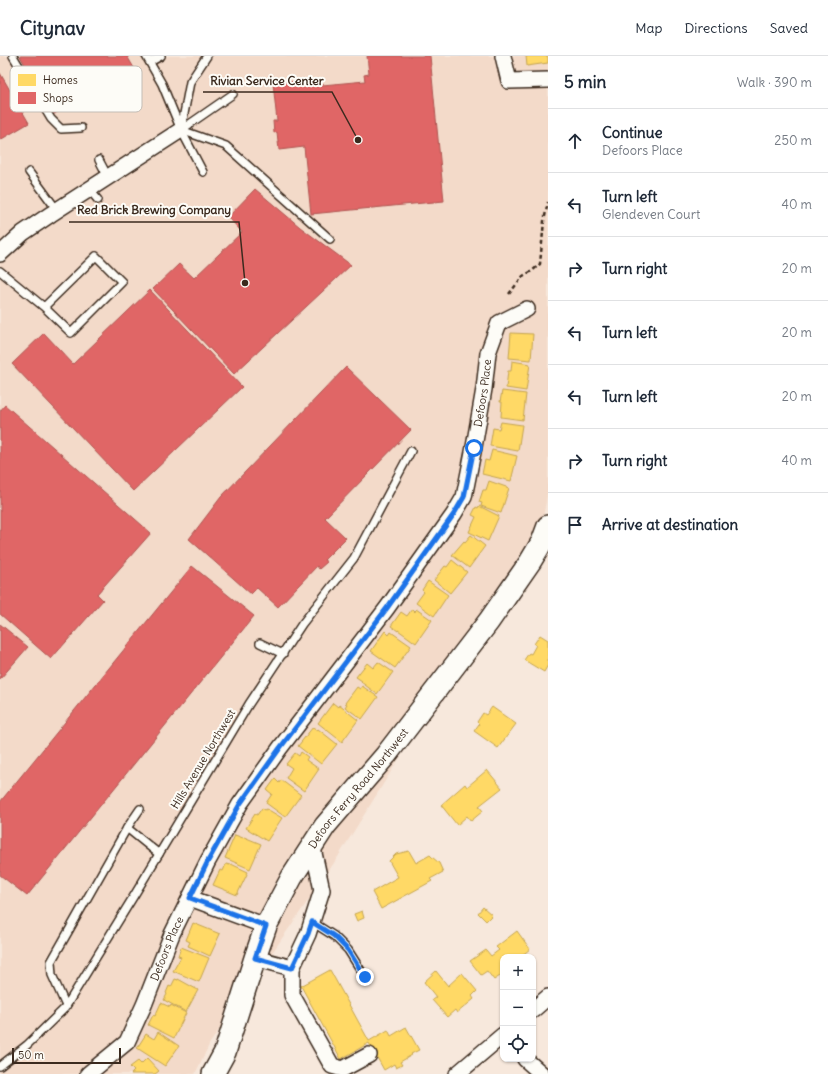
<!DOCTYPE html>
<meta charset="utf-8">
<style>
body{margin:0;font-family:Delius,sans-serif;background:#f2f2f3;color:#1f2937}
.controls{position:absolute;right:12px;bottom:12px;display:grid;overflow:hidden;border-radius:8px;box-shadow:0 1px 3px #0004}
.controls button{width:36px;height:36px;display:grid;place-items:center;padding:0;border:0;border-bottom:1px solid #e0e1e3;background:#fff;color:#1f2937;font:20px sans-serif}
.scale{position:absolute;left:12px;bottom:10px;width:109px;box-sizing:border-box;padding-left:4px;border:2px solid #3b2a1e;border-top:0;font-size:11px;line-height:14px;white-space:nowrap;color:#3b2a1e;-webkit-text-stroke:3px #fdfcf7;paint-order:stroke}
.stop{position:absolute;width:12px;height:12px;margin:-9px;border:3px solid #1a73e8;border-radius:50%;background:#fff}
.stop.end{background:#1a73e8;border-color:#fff;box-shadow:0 1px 4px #0008}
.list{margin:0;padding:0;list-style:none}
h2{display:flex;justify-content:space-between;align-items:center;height:52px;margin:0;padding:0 16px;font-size:17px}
h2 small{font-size:13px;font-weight:400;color:#747a83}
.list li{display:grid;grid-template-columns:26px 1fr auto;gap:12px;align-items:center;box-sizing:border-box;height:64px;padding:0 16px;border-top:1px solid #e0e1e3}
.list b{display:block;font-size:15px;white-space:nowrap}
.list p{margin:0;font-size:13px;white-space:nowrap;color:#747a83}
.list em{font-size:13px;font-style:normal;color:#747a83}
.icon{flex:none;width:22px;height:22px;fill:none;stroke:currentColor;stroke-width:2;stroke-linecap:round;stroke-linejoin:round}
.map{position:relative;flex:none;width:548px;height:1018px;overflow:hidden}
header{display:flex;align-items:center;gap:24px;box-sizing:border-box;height:56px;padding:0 20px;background:#fff;border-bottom:1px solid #e0e1e3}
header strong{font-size:19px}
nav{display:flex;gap:22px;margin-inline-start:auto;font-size:14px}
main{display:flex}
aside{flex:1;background:#fff}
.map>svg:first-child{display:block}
.built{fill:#f3dac9}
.homes{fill:#ffd966;stroke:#c4a450}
.shops{fill:#e06666;stroke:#ae5450}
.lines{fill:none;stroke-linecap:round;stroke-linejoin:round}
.lane-casing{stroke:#3b2a1e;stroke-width:10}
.street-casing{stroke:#3b2a1e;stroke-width:18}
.secondary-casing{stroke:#3b2a1e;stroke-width:24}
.path{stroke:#3b2a1e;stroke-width:2.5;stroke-dasharray:4 3;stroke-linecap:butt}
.lane{stroke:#fdfcf7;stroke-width:7}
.street{stroke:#fdfcf7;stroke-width:15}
.secondary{stroke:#fdfcf7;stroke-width:21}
.route{stroke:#1a73e8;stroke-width:5}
.labels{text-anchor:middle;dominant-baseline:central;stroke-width:4;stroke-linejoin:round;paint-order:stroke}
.street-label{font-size:11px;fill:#3b2a1e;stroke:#fdfcf7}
.key{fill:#fdfcf7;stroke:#c3bdb6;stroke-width:1}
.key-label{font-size:11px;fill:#3b2a1e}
.leader{fill:none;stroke:#3b2a1e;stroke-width:1.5}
.callout-dot{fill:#3b2a1e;stroke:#fdfcf7;stroke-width:1.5}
.callout-label{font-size:12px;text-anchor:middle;font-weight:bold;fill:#3b2a1e;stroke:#fdfcf7;stroke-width:4;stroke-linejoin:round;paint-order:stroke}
</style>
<header>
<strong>Citynav</strong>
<nav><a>Map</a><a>Directions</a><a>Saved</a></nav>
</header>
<main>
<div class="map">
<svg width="548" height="1018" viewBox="0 0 548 1018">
<rect width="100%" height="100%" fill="#f7e8dc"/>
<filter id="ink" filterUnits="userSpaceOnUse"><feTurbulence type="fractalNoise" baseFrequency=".025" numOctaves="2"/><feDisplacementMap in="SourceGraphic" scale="8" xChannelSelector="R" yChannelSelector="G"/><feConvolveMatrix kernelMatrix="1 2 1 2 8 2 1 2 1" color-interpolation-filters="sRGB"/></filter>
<g filter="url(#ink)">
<!-- built -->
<path class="built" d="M0 0H548V434L541 474 336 804 210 987 195 1018H0Z"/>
<!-- homes -->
<g class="homes">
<path d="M526 0H548V7L527 10Z"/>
<path d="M511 277 533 278 531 304 509 302Z"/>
<path d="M512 305 530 308 526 335 506 332 508 315H511Z"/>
<path d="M502 335 526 338 523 364 501 361 502 346H500Z"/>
<path d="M501 366 522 369 518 395 490 390 493 372 499 373Z"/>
<path d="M492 394 517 400 511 425 482 418 485 404 489 405Z"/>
<path d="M489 425 509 432 501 457 481 450 482 447 479 446 483 434H486Z"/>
<path d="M479 450 499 460 488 485 469 476 476 461 472 459 476 451 478 452Z"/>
<path d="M471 479 485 490 469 512 452 499 464 485 465 486Z"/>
<path d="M452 504 467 516 450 537 434 524 445 510 447 511Z"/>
<path d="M428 525 448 539 434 560 416 547 424 536 422 534Z"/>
<path d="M412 553 415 556 416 553 432 564 416 587 398 574V575L391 570 401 556 407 560Z"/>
<path d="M385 575 389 579 391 576 411 590 395 612 371 595Z"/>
<path d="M540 579 548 584V609L544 616 524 604 529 597 531 598 536 589 534 588Z"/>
<path d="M378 606 393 616 377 638 361 626 362 625 356 621 367 607 373 612Z"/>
<path d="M362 630 378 641 362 663 345 651 347 648 345 647 357 631 360 633Z"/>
<path d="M333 647 338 651 339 649 358 664 342 686 318 667Z"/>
<path d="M492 651 516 668 498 692 474 675 479 668 477 666 483 657 486 659Z"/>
<path d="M313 671 317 674 318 673 337 688 321 708 298 690Z"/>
<path d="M301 696 308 701 306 704 319 713 304 735 286 722 292 712 286 708 295 697 299 700Z"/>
<path d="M487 714 502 732 479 750 483 755 471 765 467 760 457 769 441 749 465 728 467 731Z"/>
<path d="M275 723 279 727 281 724 301 739 285 761 266 747 272 738 267 734Z"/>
<path d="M262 752 265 754 267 753 282 762 267 785 246 772 255 758 257 759Z"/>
<path d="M235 779 243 782 244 781 261 788 250 813 225 802Z"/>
<path d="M409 795 416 807 430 799 432 801 439 807 443 816 430 823 432 825 381 853 372 836 398 821 389 805 396 798Z"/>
<path d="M226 808 230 809 231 808 248 816 237 839 213 829 220 814 223 815Z"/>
<path d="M483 851 492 859 486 865 478 857Z"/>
<path d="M362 855 364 862 357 865 354 858Z"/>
<path d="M193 867 220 878 210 900 188 890 190 886 186 884Z"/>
<path d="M517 875 530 893 520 901H503V918L494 924 487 915 481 919 470 905 486 894 491 900 499 894 496 891Z"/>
<path d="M181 891 209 902 199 926 173 915 181 901 178 900Z"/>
<path d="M330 914 369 985 388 974 391 980 406 971 419 994 411 998 412 999 400 1006 402 1009 396 1012 394 1008 384 1014 369 987 341 1003 301 930Z"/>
<path d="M436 915 448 930 462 917 477 935 472 940 474 943 457 957 455 954 447 961 432 944 436 941 424 926Z"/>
<path d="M175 923 178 924V923L198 934 186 956 164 944 167 938 166 937 169 930 171 931Z"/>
<path d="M161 947 170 951 171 949 186 957 174 982 148 969 153 959 155 960Z"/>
<path d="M158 976 179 990 165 1010 137 992 146 978 154 983Z"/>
<path d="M147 1002 159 1015 155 1018H131L134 1015 130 1011 138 1005 141 1008Z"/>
</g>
<!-- shops -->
<g class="shops">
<path d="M20 0H127L134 12 54 58Z"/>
<path d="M367 0H430L444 145 311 158 304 91 279 94 277 76 274 77 273 65H277L273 27 300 25 301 31 365 25 364 19 369 18Z"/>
<path d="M0 17 29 67 0 84Z"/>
<path d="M255 133 300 171 351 209 234 318 153 233 179 208 194 222 242 176 228 161Z"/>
<path d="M150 234 242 331 133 435 12 308 44 277 73 308Z"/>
<path d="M346 311 411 374 325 462 346 482 324 504 327 506 319 513 317 510 278 551 257 532 251 538 189 483 221 441Z"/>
<path d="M5 349 151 477 97 538 103 544 51 603 0 558V355Z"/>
<path d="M192 510 254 560 27 840 0 819V746Z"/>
<path d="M0 568 28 591 0 623Z"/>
</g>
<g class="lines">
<!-- lane casing -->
<g class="lane-casing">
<g id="lane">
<path d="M13 0 51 63 61 73 81 72"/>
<path d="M146 0 162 28 181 74 203 116"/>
<path d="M150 6 161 0"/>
<path d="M181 74 226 90 330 183"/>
<path d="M181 74 190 26 207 0"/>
<path d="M181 74 233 38"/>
<path d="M99 104 108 121"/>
<path d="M29 116 57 154"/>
<path d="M89 133 98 144"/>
<path d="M0 215 44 251 71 277 122 226 96 200 44 251"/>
<path d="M260 587 283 598"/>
<path d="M127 772 159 798"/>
<path d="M312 866 334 880 348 894 365 921"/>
<path d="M66 950 52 919 51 906 127 772 140 753"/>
<path d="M0 1010 27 989 65 952 135 838 249 648 302 568 354 502 411 395"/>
</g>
</g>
<!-- street casing -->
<g class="street-casing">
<g id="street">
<path d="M503 0 509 25 548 24"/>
<path d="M0 198 23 177 51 158 181 74"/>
<path d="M312 788 322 834 308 878 292 912V939L332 1010 343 1013 369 999"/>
<path d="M190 842 266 870"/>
<path d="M255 902 292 912"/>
<path d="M533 954 548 941"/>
<path d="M525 1003 542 1018"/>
<path id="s1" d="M88 1018 127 986 144 949 172 878 208 805 240 748 280 692 387 552 454 458 464 441 474 391 484 333 488 297 499 267 527 253"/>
<path d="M457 1018 503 979"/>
</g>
</g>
<!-- secondary casing -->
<g class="secondary-casing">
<g id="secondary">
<path id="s2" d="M213 1018 225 996 255 902 266 870 292 821 325 770 386 699 489 565 530 506 542 486 548 470"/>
</g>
</g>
<!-- path -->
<path class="path" d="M509 238 523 220 532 215 540 208 544 165 548 146"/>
<!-- lane -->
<use href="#lane" class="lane"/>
<!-- street -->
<use href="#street" class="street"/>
<!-- secondary -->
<use href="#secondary" class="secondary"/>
</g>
</g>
<g class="lines" filter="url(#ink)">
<!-- route -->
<path class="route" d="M365 921 348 894 334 880 312 866 308 878 292 912 255 902 266 870 190 842 208 805 240 748 280 692 387 552 454 458 464 441 474 392"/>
</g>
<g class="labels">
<!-- street labels -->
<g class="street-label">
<text stroke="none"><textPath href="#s1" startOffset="800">Defoors Place</textPath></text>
<text transform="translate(203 703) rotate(-59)">Hills Avenue Northwest</text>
<text stroke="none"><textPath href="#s2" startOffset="324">Defoors Ferry Road Northwest</textPath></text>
<text stroke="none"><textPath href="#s1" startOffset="152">Defoors Place</textPath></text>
</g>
</g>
<!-- legend -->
<rect x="10" y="10" width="132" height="46" rx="6" class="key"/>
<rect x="18" y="18" width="18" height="12" fill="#ffd966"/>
<rect x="18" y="36" width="18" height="12" fill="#e06666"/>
<g class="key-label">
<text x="43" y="28">Homes</text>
<text x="43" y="46">Shops</text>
</g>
<!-- callouts -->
<path class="leader" d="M358 84L332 36H203M245 227L239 166H69"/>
<g class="callout-dot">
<circle cx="358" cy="84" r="4"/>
<circle cx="245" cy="227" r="4"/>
</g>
<g class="callout-label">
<text x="267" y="29">Rivian Service Center</text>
<text x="154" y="158">Red Brick Brewing Company</text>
</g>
</svg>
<div class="controls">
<button>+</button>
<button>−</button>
<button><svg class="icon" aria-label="locate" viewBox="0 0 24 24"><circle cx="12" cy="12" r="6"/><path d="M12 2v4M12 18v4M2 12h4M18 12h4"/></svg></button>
</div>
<div class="scale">50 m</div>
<div class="stop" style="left:474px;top:392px"></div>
<div class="stop end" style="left:365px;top:921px"></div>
</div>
<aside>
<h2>5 min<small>Walk · 390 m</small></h2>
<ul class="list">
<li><svg class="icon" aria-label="ahead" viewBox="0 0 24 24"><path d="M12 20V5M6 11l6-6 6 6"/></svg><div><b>Continue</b><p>Defoors Place</p></div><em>250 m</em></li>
<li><svg class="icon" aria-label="left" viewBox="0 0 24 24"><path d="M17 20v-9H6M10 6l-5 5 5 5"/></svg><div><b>Turn left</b><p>Glendeven Court</p></div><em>40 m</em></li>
<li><svg class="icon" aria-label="right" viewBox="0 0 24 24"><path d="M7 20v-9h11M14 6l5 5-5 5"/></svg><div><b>Turn right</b></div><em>20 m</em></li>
<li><svg class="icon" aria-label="left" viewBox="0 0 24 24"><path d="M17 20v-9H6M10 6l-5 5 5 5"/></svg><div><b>Turn left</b></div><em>20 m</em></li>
<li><svg class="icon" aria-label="left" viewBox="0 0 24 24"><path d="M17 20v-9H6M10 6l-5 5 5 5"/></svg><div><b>Turn left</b></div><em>20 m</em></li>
<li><svg class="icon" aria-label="right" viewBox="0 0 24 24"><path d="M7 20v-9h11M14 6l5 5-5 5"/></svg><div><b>Turn right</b></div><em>40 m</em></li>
<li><svg class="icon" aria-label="arrive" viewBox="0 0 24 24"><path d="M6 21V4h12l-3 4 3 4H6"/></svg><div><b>Arrive at destination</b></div></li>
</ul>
</aside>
</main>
